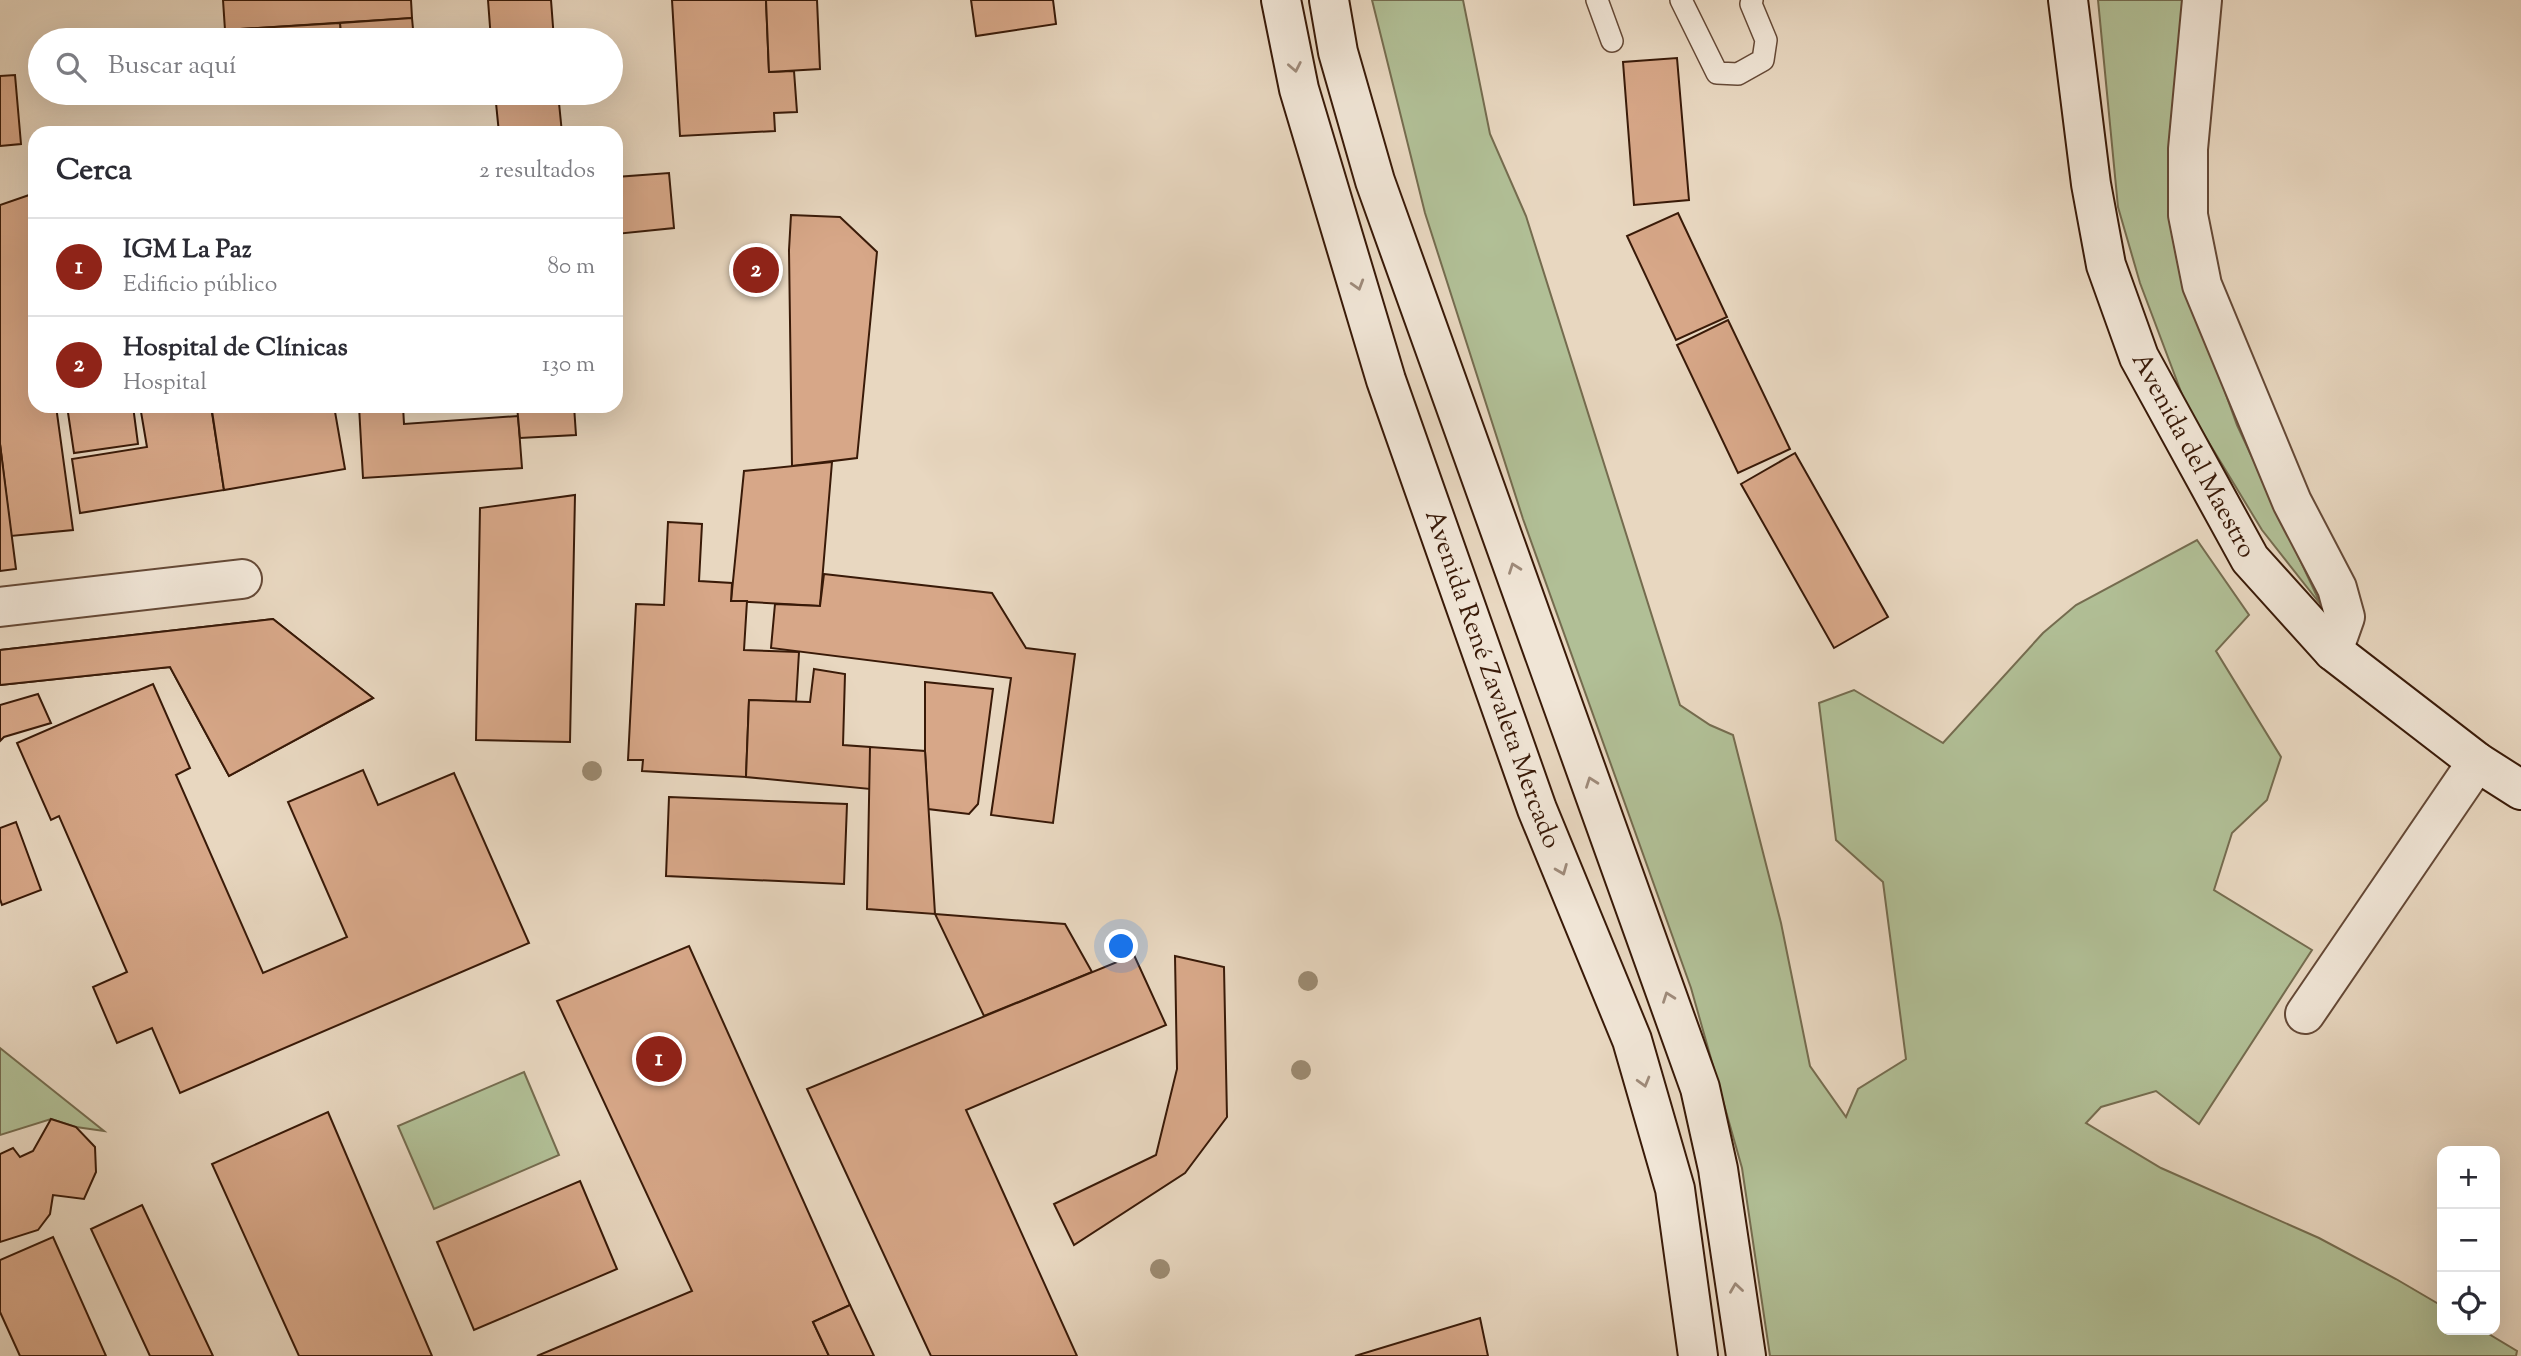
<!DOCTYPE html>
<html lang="es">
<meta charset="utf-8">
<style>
body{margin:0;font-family:"Sorts Mill Goudy",serif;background:#f7f7f7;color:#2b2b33}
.controls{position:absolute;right:21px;bottom:21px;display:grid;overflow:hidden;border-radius:14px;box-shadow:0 7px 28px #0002}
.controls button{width:63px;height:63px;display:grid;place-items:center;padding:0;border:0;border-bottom:2px solid #e1e1e2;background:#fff;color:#2b2b33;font:35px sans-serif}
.you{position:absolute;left:1122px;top:947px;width:24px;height:24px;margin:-18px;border:5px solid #fff;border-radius:50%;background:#1a73e8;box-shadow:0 0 0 10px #1a73e833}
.badge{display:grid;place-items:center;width:46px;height:46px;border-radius:50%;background:#8f2418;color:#fff;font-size:23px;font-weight:700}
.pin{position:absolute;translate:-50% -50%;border:4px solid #fff;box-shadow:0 2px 7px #0006}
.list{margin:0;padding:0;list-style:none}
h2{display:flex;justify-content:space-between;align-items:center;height:91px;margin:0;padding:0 28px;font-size:30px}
h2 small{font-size:23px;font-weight:400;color:#7c7c81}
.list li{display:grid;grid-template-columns:46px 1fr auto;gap:21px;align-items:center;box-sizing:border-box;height:98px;padding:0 28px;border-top:2px solid #e1e1e2}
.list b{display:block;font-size:26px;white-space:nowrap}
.list p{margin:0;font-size:23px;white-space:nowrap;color:#7c7c81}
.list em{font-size:23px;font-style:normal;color:#7c7c81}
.icon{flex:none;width:38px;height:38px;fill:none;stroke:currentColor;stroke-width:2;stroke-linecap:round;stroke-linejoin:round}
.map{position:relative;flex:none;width:2521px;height:1356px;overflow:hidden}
.search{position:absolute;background:#fff;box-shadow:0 7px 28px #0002;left:28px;top:28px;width:595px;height:77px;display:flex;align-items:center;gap:18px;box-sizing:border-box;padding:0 24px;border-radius:38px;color:#7c7c81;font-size:26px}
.panel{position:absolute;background:#fff;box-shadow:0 7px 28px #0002;left:28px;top:126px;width:595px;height:287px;border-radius:21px}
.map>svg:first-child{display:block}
.green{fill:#b1bf96;stroke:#756c4f;stroke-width:2}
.building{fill:#d7a788;stroke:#391a08;stroke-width:2;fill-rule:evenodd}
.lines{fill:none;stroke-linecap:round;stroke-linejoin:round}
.service-casing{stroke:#654936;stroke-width:24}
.minor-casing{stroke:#654936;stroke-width:42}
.secondary-casing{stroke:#391a08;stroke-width:42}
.service{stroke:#f0e5d6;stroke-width:21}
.minor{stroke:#f0e5d6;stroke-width:38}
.secondary{stroke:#f0e5d6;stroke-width:38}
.tree{fill:#9c8b72}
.oneway{stroke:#9e8a79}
.labels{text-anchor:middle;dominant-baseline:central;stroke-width:6;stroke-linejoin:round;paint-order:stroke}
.street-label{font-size:26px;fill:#391a08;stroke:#f0e5d6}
</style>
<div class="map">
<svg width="2521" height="1356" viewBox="0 0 2521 1356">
<rect width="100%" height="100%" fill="#e8d7c0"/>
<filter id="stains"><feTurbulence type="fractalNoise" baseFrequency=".00286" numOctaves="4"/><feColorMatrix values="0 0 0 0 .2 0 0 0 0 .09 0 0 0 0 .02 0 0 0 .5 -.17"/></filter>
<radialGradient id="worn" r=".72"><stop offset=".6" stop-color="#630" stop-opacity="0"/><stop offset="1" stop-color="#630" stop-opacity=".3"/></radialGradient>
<!-- green -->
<g class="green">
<path d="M1372 0H1463L1490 134 1526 216 1680 705 1710 725 1733 735 1781 923 1810 1066 1846 1117 1858 1089 1906 1059 1883 882 1836 840 1819 703 1854 690 1943 743 2043 633 2076 605 2197 540 2249 615 2216 651 2281 757 2267 800 2232 833 2214 890 2312 950 2199 1124 2156 1091 2101 1107 2086 1123 2161 1168 2319 1238 2396 1279 2442 1306V1330H2482L2517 1351 2516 1356H1770L1742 1168 1691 988 1523 519 1425 213Z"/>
<path d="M2098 0H2183L2186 283 2237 425 2321 605 2262 530 2186 405 2140 283 2118 207Z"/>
<path d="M0 1048 104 1131 76 1127 51 1119 0 1135Z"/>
<path d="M524 1072 559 1155 434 1209 398 1126Z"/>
</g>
<!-- building -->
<g class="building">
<path d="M223 0H411L412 18 225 30Z"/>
<path d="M488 0H551L554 40H491Z"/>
<path d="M672 0H766L769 72 794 71 797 112 774 113 775 131 680 136Z"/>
<path d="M766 0H817L820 69 769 72Z"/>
<path d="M971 0H1053L1056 24 976 36Z"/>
<path d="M412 18 414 40H341L340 23Z"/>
<path d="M340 23 341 40H225V30Z"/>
<path d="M1677 58 1689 200 1634 205 1623 62Z"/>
<path d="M15 75 21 144 0 146V76Z"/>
<path d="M229 93H309L229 98Z"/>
<path d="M495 93H558L562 133H499Z"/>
<path d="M669 173 674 228 616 234V177Z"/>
<path d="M35 193V406H56L73 530 11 536 0 444V205Z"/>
<path d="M1678 213 1727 317 1676 340 1627 236Z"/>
<path d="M791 215 840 217 877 252 857 458 792 466 789 250Z"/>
<path d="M1728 320 1790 449 1738 473 1677 345Z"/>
<path d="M67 406H133L138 444 74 453Z"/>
<path d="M140 406H211L224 490 80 513 72 459 147 447Z"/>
<path d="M242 406H334L345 469 224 490 212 411Z"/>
<path d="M359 406H403L404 424 518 416 522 468 363 478Z"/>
<path d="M517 406H574L576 435 520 438Z"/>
<path d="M0 444 16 569 0 571Z"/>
<path d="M1795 453 1888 617 1834 648 1741 484Z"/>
<path d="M832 462 820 606 731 601 744 471Z"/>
<path d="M575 495 570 742 476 740 480 508Z"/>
<path d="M668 522 702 524 699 581 732 583 731 601H747L744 650 799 652 796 702 749 700 746 777 642 771 643 760H628L636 604 664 605Z"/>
<path d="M824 574 992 593 1026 648 1075 654 1053 823 991 815 1011 678 771 648 775 604 820 606Z"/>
<path d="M273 619 373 698 229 776 170 667 0 685V650ZM245 649 293 691 221 725 187 657Z"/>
<path d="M273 619 373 698 229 776 170 667 0 685V650Z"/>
<path d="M814 669 845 674 843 745 870 747V789L746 777 749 700 810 702Z"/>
<path d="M925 682 993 689 978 804 969 814 928 809 925 751Z"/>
<path d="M153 684 190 768 176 775 263 973 347 937 288 802 363 770 378 805 454 773 529 943 180 1093 152 1028 117 1043 93 987 127 972 59 816 51 820 17 743Z"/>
<path d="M38 694 51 723 4 737 0 741V705Z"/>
<path d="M870 747 925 751 935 914 867 909Z"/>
<path d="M669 797 847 804 844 884 666 876Z"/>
<path d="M16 822 41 890 2 905 0 899V828Z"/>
<path d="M935 914 1065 924 1092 972 984 1016Z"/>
<path d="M689 946 850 1305 813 1322 829 1356H537L692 1291 557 1001Z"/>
<path d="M1134 955 1166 1025 966 1110 1077 1356H931L807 1089Z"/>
<path d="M1175 956 1224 967 1227 1117 1185 1173 1074 1245 1054 1204 1156 1155 1177 1069Z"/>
<path d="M328 1112 432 1356H299L212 1164Z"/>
<path d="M51 1119 76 1127 95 1147 96 1172 84 1199 53 1195 50 1214 38 1230 0 1242V1154L13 1148 20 1157 33 1151Z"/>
<path d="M580 1181 617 1269 474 1330 437 1242Z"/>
<path d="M142 1205 213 1356H150L91 1229Z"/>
<path d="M53 1237 106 1356H20L0 1312V1260Z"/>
<path d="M850 1305 874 1356H829L813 1322Z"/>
<path d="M1480 1318 1488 1356H1355Z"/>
</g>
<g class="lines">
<!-- service casing -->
<g class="service-casing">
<g id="service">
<path d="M1597 0 1612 41"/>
<path d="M1681 0 1717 73 1738 74 1763 60 1766 40 1751 4 1752 0"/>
</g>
</g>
<!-- minor casing -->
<g class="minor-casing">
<g id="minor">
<path d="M2202 0 2188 149V215L2202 285 2292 502 2337 588 2345 617 2333 651"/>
<path d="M0 607 242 579"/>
<path d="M2305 1014 2477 762"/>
</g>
</g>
<!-- secondary casing -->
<g class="secondary-casing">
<g id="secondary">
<path id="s1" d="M1281 0 1299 89 1386 380 1537 809 1632 1040 1675 1189 1698 1356"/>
<path d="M1329 0 1338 52 1375 181 1700 1088 1718 1169 1746 1356"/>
<path id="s2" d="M2068 0 2091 184 2106 265 2139 357 2250 559 2333 651 2477 762 2521 790"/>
</g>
</g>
<!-- service -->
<use href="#service" class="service"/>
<!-- minor -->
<use href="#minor" class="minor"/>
<!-- secondary -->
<use href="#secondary" class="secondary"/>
</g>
<!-- trees -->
<g class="tree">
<circle cx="592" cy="771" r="10"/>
<circle cx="1308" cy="981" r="10"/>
<circle cx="1301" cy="1070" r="10"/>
<circle cx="1160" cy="1269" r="10"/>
</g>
<!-- one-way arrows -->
<defs><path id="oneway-chevron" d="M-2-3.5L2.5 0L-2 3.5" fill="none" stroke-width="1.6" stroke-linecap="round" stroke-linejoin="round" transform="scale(1.75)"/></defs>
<g class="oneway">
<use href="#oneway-chevron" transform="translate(1295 67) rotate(79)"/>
<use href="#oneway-chevron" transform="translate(1358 285) rotate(73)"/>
<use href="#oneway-chevron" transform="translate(1514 568) rotate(-110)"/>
<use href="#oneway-chevron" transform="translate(1591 782) rotate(-110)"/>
<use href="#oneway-chevron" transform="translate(1562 870) rotate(68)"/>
<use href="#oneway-chevron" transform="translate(1668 997) rotate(-110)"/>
<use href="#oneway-chevron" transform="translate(1644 1082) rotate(74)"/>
<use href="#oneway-chevron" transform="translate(1736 1288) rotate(-98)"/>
</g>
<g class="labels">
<!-- street labels -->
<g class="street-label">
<text stroke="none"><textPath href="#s2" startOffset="478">Avenida del Maestro</textPath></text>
<text stroke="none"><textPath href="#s1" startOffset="712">Avenida René Zavaleta Mercado</textPath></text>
</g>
</g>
<rect width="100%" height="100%" filter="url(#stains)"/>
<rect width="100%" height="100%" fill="url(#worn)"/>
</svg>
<div class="controls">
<button>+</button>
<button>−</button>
<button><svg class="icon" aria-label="locate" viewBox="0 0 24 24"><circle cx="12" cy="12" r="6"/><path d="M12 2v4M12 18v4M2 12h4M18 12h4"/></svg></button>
</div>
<div class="you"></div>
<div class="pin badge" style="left:659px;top:1059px">1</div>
<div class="pin badge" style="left:756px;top:270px">2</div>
<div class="search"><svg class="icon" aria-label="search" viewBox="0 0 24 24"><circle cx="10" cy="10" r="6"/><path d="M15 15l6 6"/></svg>Buscar aquí</div>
<section class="panel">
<h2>Cerca<small>2 resultados</small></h2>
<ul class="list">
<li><span class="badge">1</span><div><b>IGM La Paz</b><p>Edificio público</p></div><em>80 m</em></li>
<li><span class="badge">2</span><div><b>Hospital de Clínicas</b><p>Hospital</p></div><em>130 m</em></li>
</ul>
</section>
</div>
